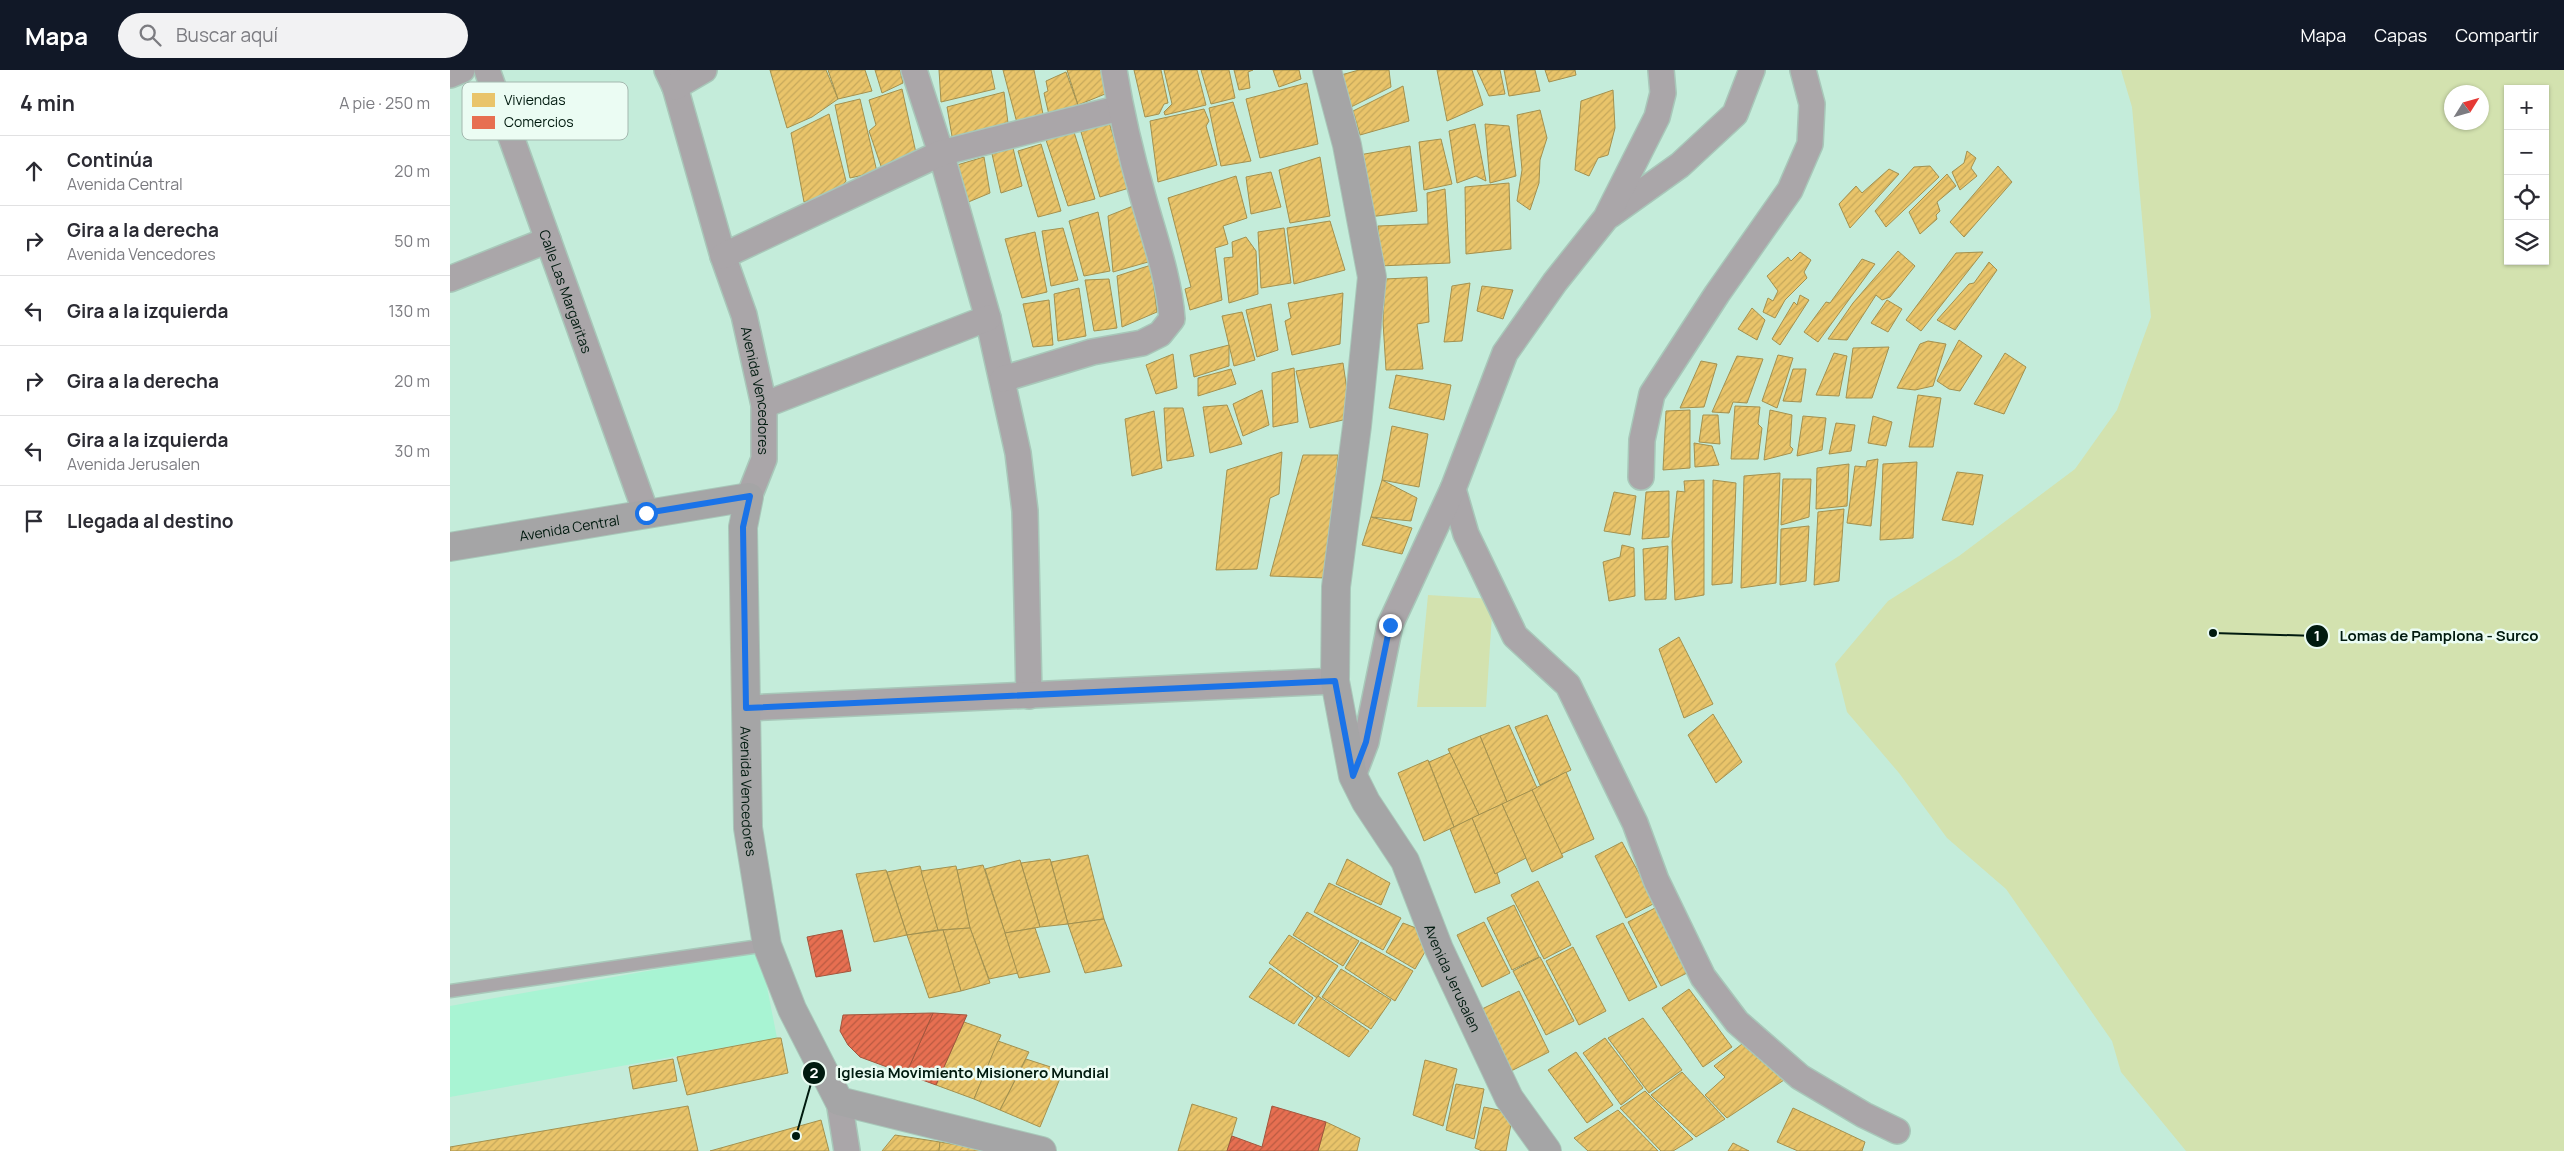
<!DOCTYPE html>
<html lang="es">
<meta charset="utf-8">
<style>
body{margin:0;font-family:Manrope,sans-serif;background:#f2f2f3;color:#2b2b33}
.controls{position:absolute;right:15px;top:15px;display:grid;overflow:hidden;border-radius:0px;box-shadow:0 1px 4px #0004}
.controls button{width:45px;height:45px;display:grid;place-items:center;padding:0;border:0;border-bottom:1px solid #e1e1e2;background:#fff;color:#2b2b33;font:25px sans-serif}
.compass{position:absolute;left:1994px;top:15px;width:45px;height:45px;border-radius:50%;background:#fff;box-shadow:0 1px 4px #0004;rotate:53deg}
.stop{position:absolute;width:15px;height:15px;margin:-11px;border:4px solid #1a73e8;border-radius:50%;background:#fff}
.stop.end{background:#1a73e8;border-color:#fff;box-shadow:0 1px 5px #0008}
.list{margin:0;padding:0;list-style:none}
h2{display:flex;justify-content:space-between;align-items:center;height:65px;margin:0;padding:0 20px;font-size:21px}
h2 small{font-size:16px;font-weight:400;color:#7c7c81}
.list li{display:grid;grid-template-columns:32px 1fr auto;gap:15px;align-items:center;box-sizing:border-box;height:70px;padding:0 20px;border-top:1px solid #e1e1e2}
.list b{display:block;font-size:19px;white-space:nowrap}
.list p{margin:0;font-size:16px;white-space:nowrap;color:#7c7c81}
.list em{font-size:16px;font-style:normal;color:#7c7c81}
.icon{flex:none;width:28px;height:28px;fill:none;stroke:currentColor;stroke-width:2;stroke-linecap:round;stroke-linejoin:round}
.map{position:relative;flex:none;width:2114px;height:1081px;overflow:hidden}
header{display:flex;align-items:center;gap:30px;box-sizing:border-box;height:70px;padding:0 25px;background:#111827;color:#fff}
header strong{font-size:24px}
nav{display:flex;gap:28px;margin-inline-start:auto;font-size:18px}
.search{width:350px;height:45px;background:#f2f2f3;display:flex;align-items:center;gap:12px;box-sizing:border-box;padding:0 18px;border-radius:28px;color:#7c7c81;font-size:19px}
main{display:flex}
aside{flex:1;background:#fff}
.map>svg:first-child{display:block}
.built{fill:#a8f4d3}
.green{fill:#d3e2af;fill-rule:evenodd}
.homes{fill:url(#homes-hatch);stroke:#a3914f}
.shops{fill:url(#shops-hatch);stroke:#a2563d}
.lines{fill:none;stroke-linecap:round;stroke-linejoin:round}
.lane-casing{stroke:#a8c7b9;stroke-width:15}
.street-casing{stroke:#a8c7b9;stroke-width:28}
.secondary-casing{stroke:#a8c7b9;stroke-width:30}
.lane{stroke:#aaa6a9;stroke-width:12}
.street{stroke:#aaa6a9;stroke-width:25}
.secondary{stroke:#a5a5a6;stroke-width:28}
.route{stroke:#1a73e8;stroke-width:6}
.labels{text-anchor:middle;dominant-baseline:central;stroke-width:5;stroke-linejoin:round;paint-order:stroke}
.street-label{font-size:14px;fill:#001a0f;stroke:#ebfcf3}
.key{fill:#ebfcf3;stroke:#a4b8af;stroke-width:1}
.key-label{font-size:14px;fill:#001a0f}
.leader{fill:none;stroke:#001a0f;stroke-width:2}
.callout-dot{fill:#001a0f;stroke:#ebfcf3;stroke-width:2}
.mark-label{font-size:15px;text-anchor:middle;font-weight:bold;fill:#fff}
.callout-label{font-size:15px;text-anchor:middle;font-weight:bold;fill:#001a0f;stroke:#ebfcf3;stroke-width:5;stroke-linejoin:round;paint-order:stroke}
</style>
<header>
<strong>Mapa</strong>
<div class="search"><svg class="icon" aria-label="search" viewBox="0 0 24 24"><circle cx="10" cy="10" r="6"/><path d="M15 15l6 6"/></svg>Buscar aquí</div>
<nav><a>Mapa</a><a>Capas</a><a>Compartir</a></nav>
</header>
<main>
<aside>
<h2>4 min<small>A pie · 250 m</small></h2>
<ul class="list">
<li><svg class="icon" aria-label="ahead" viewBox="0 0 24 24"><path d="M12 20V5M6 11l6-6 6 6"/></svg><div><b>Continúa</b><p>Avenida Central</p></div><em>20 m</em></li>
<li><svg class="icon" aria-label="right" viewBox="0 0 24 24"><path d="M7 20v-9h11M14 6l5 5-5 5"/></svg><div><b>Gira a la derecha</b><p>Avenida Vencedores</p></div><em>50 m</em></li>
<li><svg class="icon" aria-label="left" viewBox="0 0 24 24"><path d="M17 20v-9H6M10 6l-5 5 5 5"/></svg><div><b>Gira a la izquierda</b></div><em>130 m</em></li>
<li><svg class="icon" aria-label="right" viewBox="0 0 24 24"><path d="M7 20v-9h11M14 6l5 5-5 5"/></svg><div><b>Gira a la derecha</b></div><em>20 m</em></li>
<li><svg class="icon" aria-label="left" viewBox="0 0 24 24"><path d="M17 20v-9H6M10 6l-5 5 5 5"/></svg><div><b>Gira a la izquierda</b><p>Avenida Jerusalen</p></div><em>30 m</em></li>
<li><svg class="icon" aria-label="arrive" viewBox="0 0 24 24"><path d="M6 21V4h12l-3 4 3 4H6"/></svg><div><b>Llegada al destino</b></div></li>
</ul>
</aside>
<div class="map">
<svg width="2114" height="1081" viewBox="0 0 2114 1081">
<defs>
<pattern id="homes-hatch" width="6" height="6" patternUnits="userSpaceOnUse" patternTransform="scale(1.25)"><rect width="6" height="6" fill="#e9c46a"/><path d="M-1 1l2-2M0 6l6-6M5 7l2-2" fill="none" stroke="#c6a85b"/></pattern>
<pattern id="shops-hatch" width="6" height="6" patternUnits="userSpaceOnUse" patternTransform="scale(1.25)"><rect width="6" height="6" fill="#e76f51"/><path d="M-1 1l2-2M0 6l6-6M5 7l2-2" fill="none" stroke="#b95a42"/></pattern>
</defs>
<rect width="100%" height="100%" fill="#c4ecda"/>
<!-- built -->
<path class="built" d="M310 881 327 968 0 1027V936Z"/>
<!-- green -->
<g class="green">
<path d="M1671 0H2114V1081H1736L1671 1002 1662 971 1556 819 1497 768 1449 703 1397 642 1385 594 1438 531 1509 486 1625 399 1667 340 1701 247 1682 37ZM2058 19H2095V191H2058ZM2001 22H2031V52H2001Z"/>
<path d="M978 525 1043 529 1036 637H967Z"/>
</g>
<!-- homes -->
<g class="homes">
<path d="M320 0H376L388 29 362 47 337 58Z"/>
<path d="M378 0H415L422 21 388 29Z"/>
<path d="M425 0H450L453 13 432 23Z"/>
<path d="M489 0H541L545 19 491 32Z"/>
<path d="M553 0H584L594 49 567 53Z"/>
<path d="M617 0H652L660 22 628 35Z"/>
<path d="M684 0H711L718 33 714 34 709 44 695 47Z"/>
<path d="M714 0H747L756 35 715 45 714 42 722 34Z"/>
<path d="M751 0H779L785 28 761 34Z"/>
<path d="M784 0H803L798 2 800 18 789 20Z"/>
<path d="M823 0H849L851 9 829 17Z"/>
<path d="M909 0H939L941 17 899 38 891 5Z"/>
<path d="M987 0H1022L1033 35 997 51Z"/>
<path d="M1027 0H1050L1055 24 1039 26Z"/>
<path d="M1054 0H1085L1090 21 1059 26Z"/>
<path d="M1095 0H1125L1126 5 1099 12Z"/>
<path d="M616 2 628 35 599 45 594 23 598 21 596 11Z"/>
<path d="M857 13 868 74 810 88 796 29Z"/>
<path d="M953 16 959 51 910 65 903 41Z"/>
<path d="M452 19 466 83 432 99 419 61 426 55 419 30Z"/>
<path d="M1163 20 1165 58 1158 85 1148 88 1139 106 1125 100 1131 31Z"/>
<path d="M554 22 558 53 503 72 497 37Z"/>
<path d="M410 29 427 102 400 108 385 35Z"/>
<path d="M783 32 801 91 771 96 759 38Z"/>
<path d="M754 39 759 51 756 56 767 95 708 112 700 51Z"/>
<path d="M1090 40 1097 68 1090 90 1089 113 1080 140 1067 131 1072 100 1067 45Z"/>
<path d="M379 44 396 111 386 124 354 132 341 63Z"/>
<path d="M659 52 679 118 650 127 631 62Z"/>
<path d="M1025 54 1036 111 1026 106 1007 113 999 61Z"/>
<path d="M1035 54 1059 56 1066 106 1040 113Z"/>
<path d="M624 62 645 129 618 136 596 70Z"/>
<path d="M991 69 1002 114 974 120 969 72Z"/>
<path d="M591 74 611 141 588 147 568 81Z"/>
<path d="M960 76 967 141 919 147 909 85Z"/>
<path d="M563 78 572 116 551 123 542 84Z"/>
<path d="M1517 81 1526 88 1521 98 1527 106 1510 120 1502 102 1514 93Z"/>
<path d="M534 87 540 123 516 133 507 95Z"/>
<path d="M870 87 880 146 840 153 829 100Z"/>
<path d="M1480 96 1489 107 1436 157 1425 141 1464 97Z"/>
<path d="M1548 96 1562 112 1514 167 1500 152Z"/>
<path d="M1439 99 1449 104 1400 158 1389 134 1406 116 1412 123Z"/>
<path d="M821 102 831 137 801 144 796 107Z"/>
<path d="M1497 104 1506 116 1487 132 1490 141 1486 145 1487 149 1470 164 1459 142Z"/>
<path d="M786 106 797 148 773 156 778 174 765 178 772 230 740 240 735 219 741 217 718 128Z"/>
<path d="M1059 113 1061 179 1016 184 1015 117Z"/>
<path d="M995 119 1000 193 929 196 928 156 978 154 977 123Z"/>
<path d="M688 134 698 192 663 202 658 146Z"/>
<path d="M648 142 660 201 634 206 619 151Z"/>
<path d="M880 151 895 200 844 214 837 158Z"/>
<path d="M613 158 628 210 601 216 592 161Z"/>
<path d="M834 158 841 213 811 218 808 162Z"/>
<path d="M585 162 597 222 572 228 555 169Z"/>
<path d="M796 167 806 181 808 224 779 233 774 188 783 187 782 172Z"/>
<path d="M1448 181 1465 196 1440 227 1432 230 1426 225 1397 270 1378 269 1403 233Z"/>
<path d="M1350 182 1361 190 1354 202 1357 208 1335 230 1325 248 1313 242 1318 228 1323 231 1328 221 1317 206 1338 187 1341 191Z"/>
<path d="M1533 182 1471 261 1456 250 1506 183Z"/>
<path d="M1412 189 1425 194 1368 272 1354 262 1376 232 1380 233Z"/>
<path d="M1539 192 1547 200 1505 260 1487 250 1519 214 1524 213Z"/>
<path d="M701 195 707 242 672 257 667 206Z"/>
<path d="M977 207 979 252 967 254 973 299 936 300 933 252 935 209Z"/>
<path d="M659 209 667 258 644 261 635 210Z"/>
<path d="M1020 213 1012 271 994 272 1002 216Z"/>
<path d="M1032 216 1063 220 1053 249 1027 241Z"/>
<path d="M629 218 636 266 608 271 604 224Z"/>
<path d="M893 223 890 274 842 285 835 251 841 248 838 233Z"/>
<path d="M1350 225 1359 230 1330 275 1322 269 1344 232 1347 235Z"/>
<path d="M599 230 603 275 583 277 573 234Z"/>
<path d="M1437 230 1452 239 1438 262 1421 253Z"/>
<path d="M821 234 828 280 807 287 796 240Z"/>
<path d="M1302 238 1315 250 1307 270 1288 259Z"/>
<path d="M792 242 805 290 784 296 772 246Z"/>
<path d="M1509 270 1532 286 1510 321 1499 319 1487 311Z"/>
<path d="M1478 271 1496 274 1483 316 1465 320 1447 318 1470 274Z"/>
<path d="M779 275V296L744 307 740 285Z"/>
<path d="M1439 277 1422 328H1396L1403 278Z"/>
<path d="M1384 283 1397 286 1389 326 1366 325Z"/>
<path d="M1555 283 1576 297 1554 344 1524 334Z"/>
<path d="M723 284 727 318 706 324 696 295Z"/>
<path d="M1328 285 1343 288 1327 338 1312 331Z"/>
<path d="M1287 286 1313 289 1297 333 1283 332 1279 343 1262 342Z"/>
<path d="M1251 291 1267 294 1254 337 1230 338Z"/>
<path d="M893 293 901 348 860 358 846 301Z"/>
<path d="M844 298 848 352 823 357 822 303Z"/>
<path d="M781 299 786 314 748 326V308Z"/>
<path d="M1343 299H1356L1351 332 1333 331Z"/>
<path d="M946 305 1001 315 994 350 939 338Z"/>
<path d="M812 320 819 355 793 366 783 334Z"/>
<path d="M1468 325 1491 328 1483 377H1459Z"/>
<path d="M777 335 792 374 760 383 753 337Z"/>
<path d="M1285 336 1310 337 1308 354 1312 358 1308 389H1281Z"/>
<path d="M714 338H733L744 386 717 391Z"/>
<path d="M1240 340V398L1213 400 1216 341Z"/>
<path d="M1320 340 1342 345 1340 376 1343 379 1341 383 1314 390Z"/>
<path d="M704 341 712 398 682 406 675 349Z"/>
<path d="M1253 345H1268L1270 374 1249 372Z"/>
<path d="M1353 346 1376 348 1372 380 1347 386Z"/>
<path d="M1423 346 1442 352 1436 376 1418 373Z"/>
<path d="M1386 353 1405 355 1401 381 1379 384Z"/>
<path d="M942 356 978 364 969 417 932 410Z"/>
<path d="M1244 373 1262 376 1269 395 1245 397Z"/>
<path d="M832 382 829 424 820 428 807 499 766 500 777 400Z"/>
<path d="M853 385H888L876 508 820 506Z"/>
<path d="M1428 389 1421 456 1397 453 1405 396 1416 397 1417 391Z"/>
<path d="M1467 392 1463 468 1430 470 1433 394Z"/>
<path d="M1399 394 1397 436 1366 439 1367 398Z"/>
<path d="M1507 402 1533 405 1523 455 1492 450Z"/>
<path d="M1330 403 1326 513 1291 518 1294 406Z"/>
<path d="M1333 409H1361L1359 447 1331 455Z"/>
<path d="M932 410 967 428 961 451 921 447Z"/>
<path d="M1254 410V525L1225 530 1222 472 1227 421 1235 422 1234 411Z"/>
<path d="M1263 410 1286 413 1282 513 1262 515Z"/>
<path d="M1219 421V467L1192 469 1196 422Z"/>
<path d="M1164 422 1186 426 1180 465 1154 461Z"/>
<path d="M1394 439 1389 511 1364 515 1368 442Z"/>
<path d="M921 447 962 458 952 484 912 475Z"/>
<path d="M1359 456 1356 511 1330 515 1331 459Z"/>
<path d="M1172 475 1184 478 1185 526 1159 531 1153 492 1170 487Z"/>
<path d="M1218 476 1216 529 1195 530 1193 479Z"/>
<path d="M1229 567 1263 634 1234 648 1209 579Z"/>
<path d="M1263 644 1292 692 1266 713 1238 665Z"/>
<path d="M1097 645 1121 700 1090 715 1065 657Z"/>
<path d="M1059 655 1087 718 1057 732 1030 666Z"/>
<path d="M1030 666 1057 732 1029 745 998 679Z"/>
<path d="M1000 683 1029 745 1004 757 979 692Z"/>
<path d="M978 690 1004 757 974 771 948 703Z"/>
<path d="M1116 702 1144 769 1111 784 1082 720Z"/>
<path d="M1082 720 1113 787 1082 802 1052 734Z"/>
<path d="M1052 734 1076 788 1045 804 1022 748Z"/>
<path d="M1022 748 1045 804 1047 803 1050 813 1025 823 1000 759Z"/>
<path d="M1172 772 1205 833 1176 848 1145 786Z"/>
<path d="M638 785 654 849 618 854 601 792Z"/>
<path d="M600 789 618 854 590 857 571 793Z"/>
<path d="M897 789 940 813 931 835 886 814Z"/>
<path d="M570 790 590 857 555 863 535 799Z"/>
<path d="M533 795 568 903 539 909 520 858 507 800Z"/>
<path d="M470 796 488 860 457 865 437 802Z"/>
<path d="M506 796 520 858 488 860 471 801Z"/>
<path d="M436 800 457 865 424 872 406 804Z"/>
<path d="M1088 811 1121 875 1094 889 1061 825Z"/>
<path d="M879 813 951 848 933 880 864 842Z"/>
<path d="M1064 835 1089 887 1062 900 1037 848Z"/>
<path d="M1205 838 1239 902 1211 916 1178 852Z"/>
<path d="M857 842 909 871 893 896 843 865Z"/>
<path d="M654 849 672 896 635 903 618 854Z"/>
<path d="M1034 852 1060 903 1032 917 1007 865Z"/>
<path d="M953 853 971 860 976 880 965 899 936 882Z"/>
<path d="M1173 853 1207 917 1179 931 1146 866Z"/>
<path d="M520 858 540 913 511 921 493 860Z"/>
<path d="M585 858 600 902 569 908 555 863Z"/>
<path d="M493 860 511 921 479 928 457 865Z"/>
<path d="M839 865 888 896 867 928 819 893Z"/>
<path d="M911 872 963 901 945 931 895 898Z"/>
<path d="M1123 877 1156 941 1129 955 1096 891Z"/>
<path d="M1090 887 1124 951 1096 965 1063 901Z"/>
<path d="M820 898 863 928 844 954 799 927Z"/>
<path d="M891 899 941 930 921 959 872 927Z"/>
<path d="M1239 919 1282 977 1253 997 1212 938Z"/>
<path d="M1069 921 1099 982 1059 1002 1032 939Z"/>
<path d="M868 926 919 961 899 987 848 955Z"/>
<path d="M1193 948 1232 1000 1199 1023 1158 968Z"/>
<path d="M514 952 551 965 524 1029 486 1015Z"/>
<path d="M327 968H331L338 1003 237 1025 227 987Z"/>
<path d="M1155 968 1193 1018 1171 1035 1133 983Z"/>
<path d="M548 971 579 982 550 1040 524 1029Z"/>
<path d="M1292 974 1334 1010 1277 1048 1255 1025 1275 1007 1264 996Z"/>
<path d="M1126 982 1163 1035 1137 1053 1098 1000Z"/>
<path d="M223 989 227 1011 183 1019 179 997Z"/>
<path d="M576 989 613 1001 590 1057 550 1040Z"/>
<path d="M975 990 1007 999 993 1056 963 1045Z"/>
<path d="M1232 1002 1275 1049 1246 1067 1201 1025Z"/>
<path d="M1006 1014 1034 1019 1024 1069 996 1060Z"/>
<path d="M1195 1021 1243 1069 1223 1081H1211L1170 1038Z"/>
<path d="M742 1034 787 1048 777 1081H728Z"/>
<path d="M238 1036 248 1081H0V1077Z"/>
<path d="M1034 1037 1063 1043 1056 1081H1032L1025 1078Z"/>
<path d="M1343 1038 1415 1072 1412 1081H1348L1327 1072Z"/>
<path d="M1168 1040 1208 1081H1138L1124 1068Z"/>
<path d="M371 1050 379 1081H260Z"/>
<path d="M876 1052 910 1068 907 1081H868Z"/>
<path d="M445 1065 490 1072 489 1081H432Z"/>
<path d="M490 1072 539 1080V1081H489Z"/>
<path d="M1283 1073 1299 1081H1278Z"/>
</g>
<!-- shops -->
<g class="shops">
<path d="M392 860 401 901 366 907 357 867Z"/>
<path d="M483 943 517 945 486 1015 456 1004Z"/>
<path d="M483 943 456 1004 410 987 398 975 390 961 393 945Z"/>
<path d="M822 1036 876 1052 868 1081H777L782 1066 812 1077Z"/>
</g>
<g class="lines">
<!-- lane casing -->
<g class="lane-casing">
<path id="lane" d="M0 921 317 875"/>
</g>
<!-- street casing -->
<g class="street-casing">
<g id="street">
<path id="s1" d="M37 0 196 443"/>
<path id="s2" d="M217 0 225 17 273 186 294 245 314 335V389L299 427"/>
<path d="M464 0 491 83 538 248 568 383 575 441 579 626"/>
<path d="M0 5 12 0"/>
<path d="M225 17 254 0"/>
<path d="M1160 145 1230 95 1285 44 1302 0"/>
<path d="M273 186 491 83 670 38"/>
<path d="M0 209 98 170"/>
<path d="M553 309 642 282 692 273 710 264 722 249C719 207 704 167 693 127 681 85 671 43 664 0"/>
<path d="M314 335 538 248"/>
<path d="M1191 407 1192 370 1202 324 1267 224 1340 120 1360 74 1362 34 1353 0"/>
<path d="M1003 419 1016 464 1065 566 1118 615 1185 753 1206 810 1253 907 1287 952 1350 1007 1414 1045 1447 1061"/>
<path d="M296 638 885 611"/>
<path d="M903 706 916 672 940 555 1003 419 1055 283 1105 212 1156 148 1207 47 1213 23 1211 0"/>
<path d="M389 1031 397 1081"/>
</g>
</g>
<!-- secondary casing -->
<g class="secondary-casing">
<g id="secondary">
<path id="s3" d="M877 0 897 75 922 207 907 356 886 517 885 611 903 706 916 732 955 791 989 879 1059 1028 1097 1081"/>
<path id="s4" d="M0 477 299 427 293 457 298 758 317 875 342 939 389 1031 592 1081"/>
</g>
</g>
<!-- lane -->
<use href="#lane" class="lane"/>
<!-- street -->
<use href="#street" class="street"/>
<!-- secondary -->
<use href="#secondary" class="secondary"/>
</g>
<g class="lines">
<!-- route -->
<path class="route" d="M196 443 300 426 293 457 296 638 885 611 903 706 916 672 940 555"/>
</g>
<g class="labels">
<!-- street labels -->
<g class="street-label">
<text stroke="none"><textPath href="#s1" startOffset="235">Calle Las Margaritas</textPath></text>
<text stroke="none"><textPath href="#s2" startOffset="334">Avenida Vencedores</textPath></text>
<text stroke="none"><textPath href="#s4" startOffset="121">Avenida Central</textPath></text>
<text stroke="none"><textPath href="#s4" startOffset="598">Avenida Vencedores</textPath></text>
<text stroke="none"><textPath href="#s3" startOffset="941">Avenida Jerusalen</textPath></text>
</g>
</g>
<!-- legend -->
<rect x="12" y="12" width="166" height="58" rx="8" class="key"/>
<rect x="22" y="23" width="23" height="14" fill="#e9c46a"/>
<rect x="22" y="46" width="23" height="13" fill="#e76f51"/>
<g class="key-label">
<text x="54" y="35">Viviendas</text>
<text x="54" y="57">Comercios</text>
</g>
<!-- callouts -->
<path class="leader" d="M1763 563L1867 566M346 1066L364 1003"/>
<g class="callout-dot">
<circle cx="1763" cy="563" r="5"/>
<circle cx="346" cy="1066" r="5"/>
<circle cx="1867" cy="566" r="12"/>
<circle cx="364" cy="1003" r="12"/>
</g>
<g class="mark-label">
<text x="1867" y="571">1</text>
<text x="364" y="1008">2</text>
</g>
<g class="callout-label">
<text x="1989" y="571">Lomas de Pamplona - Surco</text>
<text x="523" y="1008">Iglesia Movimiento Misionero Mundial</text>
</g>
</svg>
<div class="controls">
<button>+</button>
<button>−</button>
<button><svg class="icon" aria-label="locate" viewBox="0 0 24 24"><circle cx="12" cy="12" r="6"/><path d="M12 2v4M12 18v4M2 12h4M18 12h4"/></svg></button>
<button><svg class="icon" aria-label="layers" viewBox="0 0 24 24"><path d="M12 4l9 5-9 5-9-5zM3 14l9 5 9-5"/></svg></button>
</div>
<svg class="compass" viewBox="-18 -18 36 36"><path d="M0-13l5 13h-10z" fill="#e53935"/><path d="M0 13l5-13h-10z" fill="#7c7c81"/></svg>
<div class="stop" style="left:196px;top:443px"></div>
<div class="stop end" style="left:940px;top:555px"></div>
</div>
</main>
